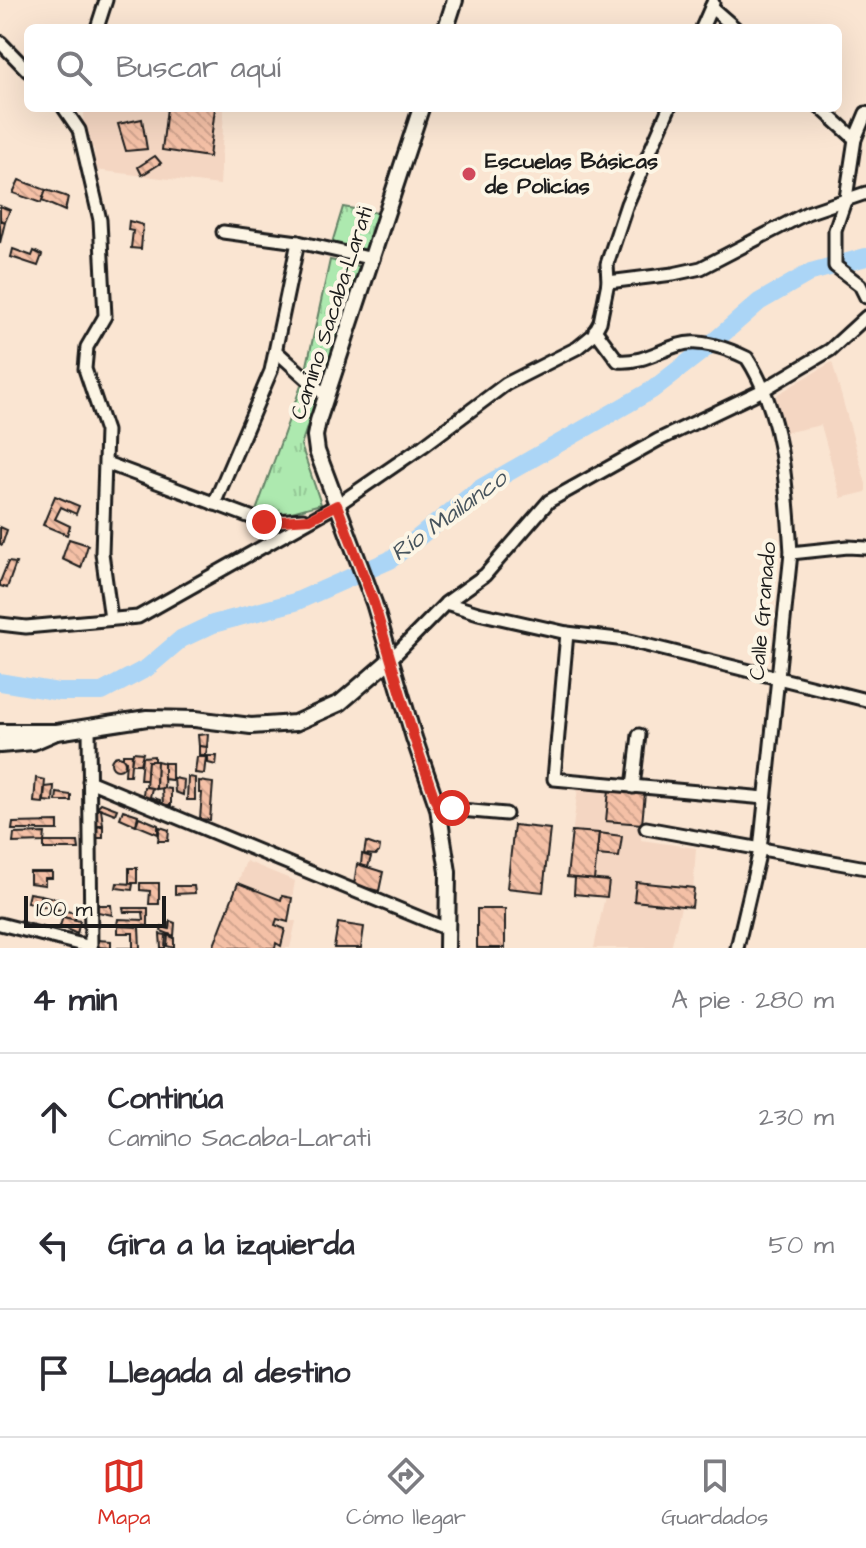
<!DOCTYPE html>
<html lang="es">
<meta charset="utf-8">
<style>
body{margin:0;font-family:"Architects Daughter",sans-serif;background:#f2f2f3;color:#2b2b33}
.scale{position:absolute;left:24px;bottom:20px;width:142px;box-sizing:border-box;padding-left:8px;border:4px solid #1c1c1c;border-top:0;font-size:22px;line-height:28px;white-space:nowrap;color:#1c1c1c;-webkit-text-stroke:6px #fcf5e5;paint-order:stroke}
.stop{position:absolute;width:24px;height:24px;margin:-18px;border:6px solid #d93025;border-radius:50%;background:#fff}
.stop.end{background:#d93025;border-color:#fff;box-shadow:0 2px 8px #0008}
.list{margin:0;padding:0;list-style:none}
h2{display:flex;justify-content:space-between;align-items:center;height:104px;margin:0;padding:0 32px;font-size:34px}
h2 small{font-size:26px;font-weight:400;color:#7c7c81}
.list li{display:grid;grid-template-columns:52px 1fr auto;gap:24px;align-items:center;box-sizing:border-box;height:128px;padding:0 32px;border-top:2px solid #e1e1e2}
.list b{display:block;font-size:30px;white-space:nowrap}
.list p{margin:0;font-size:26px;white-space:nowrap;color:#7c7c81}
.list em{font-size:26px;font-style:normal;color:#7c7c81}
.icon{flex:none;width:44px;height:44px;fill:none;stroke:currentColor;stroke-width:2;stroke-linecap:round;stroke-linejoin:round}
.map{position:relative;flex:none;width:866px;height:948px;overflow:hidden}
.search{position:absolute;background:#fff;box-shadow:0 8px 32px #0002;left:24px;right:24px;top:24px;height:88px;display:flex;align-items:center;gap:20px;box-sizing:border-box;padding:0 28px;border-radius:12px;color:#7c7c81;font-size:30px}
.sheet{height:488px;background:#fff}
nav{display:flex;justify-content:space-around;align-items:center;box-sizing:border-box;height:112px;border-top:2px solid #e1e1e2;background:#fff;font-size:22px;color:#7c7c81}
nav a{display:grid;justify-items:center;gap:4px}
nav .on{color:#d93025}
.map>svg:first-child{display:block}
.built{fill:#f4d6c2}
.grass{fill:url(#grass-tufts);stroke:#648266;stroke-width:2}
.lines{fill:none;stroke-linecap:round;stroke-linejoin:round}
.river{stroke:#abd5f6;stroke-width:18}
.building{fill:url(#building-back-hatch);stroke:#1c1c1c;stroke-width:2}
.minor-casing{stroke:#1c1c1c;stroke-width:17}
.major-casing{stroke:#1c1c1c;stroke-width:20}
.minor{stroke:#fcf5e5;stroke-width:11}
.major{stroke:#fcf5e5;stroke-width:14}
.route{stroke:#d93025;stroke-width:10}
.poi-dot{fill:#d1495b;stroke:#fcf5e5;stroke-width:3}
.labels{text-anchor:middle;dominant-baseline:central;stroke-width:8;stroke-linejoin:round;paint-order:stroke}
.poi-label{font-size:22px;font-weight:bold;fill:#1c1c1c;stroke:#fcf5e5;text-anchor:start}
.street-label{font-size:22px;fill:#1c1c1c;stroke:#fcf5e5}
.water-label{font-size:24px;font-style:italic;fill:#47545d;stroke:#fcf5e5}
</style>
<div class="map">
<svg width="866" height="948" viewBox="0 0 866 948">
<defs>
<pattern id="grass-tufts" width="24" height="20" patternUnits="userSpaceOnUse" patternTransform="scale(2)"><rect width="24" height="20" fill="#ade9af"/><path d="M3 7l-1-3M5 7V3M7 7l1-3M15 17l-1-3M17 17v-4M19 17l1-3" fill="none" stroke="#94c796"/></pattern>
<pattern id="building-back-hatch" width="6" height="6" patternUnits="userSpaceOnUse" patternTransform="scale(2)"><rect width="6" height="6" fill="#f4c0a6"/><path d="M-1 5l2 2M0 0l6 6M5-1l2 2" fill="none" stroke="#d1a48e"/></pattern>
</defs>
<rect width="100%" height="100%" fill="#fae5d2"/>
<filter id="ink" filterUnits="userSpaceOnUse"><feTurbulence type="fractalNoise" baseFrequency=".0125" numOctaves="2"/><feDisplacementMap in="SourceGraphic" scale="16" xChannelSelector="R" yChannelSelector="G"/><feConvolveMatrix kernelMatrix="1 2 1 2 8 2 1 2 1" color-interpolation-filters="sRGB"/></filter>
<g filter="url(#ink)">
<!-- built -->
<g class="built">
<path d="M85 108H224L220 185 95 170 94 149 88 145 83 121Z"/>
<path d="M832 362 866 484V492L841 498 821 425 784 433 775 399 778 394Z"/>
<path d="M578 787 645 793 641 840 696 848 692 907H681L671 948H594L608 882 567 877Z"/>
<path d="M246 861 295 881 288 921H296L290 948H213Z"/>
</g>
<!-- grass -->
<g class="grass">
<path d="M343 207 378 213 367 251 332 243Z"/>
<path d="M330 260 363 267 323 383 306 370Z"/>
<path d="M302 383 318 395 301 445 321 504 288 513 256 511Z"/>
</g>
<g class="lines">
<!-- river -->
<path class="river" d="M0 682 59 692H102L147 668 181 639 213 624 295 602 390 560 479 489 652 390 710 345 759 302 811 272 866 257"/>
</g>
<!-- building -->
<g class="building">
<path d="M167 108H215L209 157 162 150Z"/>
<path d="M142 119 147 149 126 151 118 124Z"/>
<path d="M155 156 161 163 142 175 138 167Z"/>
<path d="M19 180 46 190 41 203 13 193Z"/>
<path d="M46 190 68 197 65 211 42 201Z"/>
<path d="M0 206 10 210 5 222 0 220Z"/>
<path d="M0 220 5 222 0 243Z"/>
<path d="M129 221 143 225 141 249 131 248 133 231 128 230Z"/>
<path d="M13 249 32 256 34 251 42 255 38 266 11 257Z"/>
<path d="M55 496 79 506 76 514 61 507 55 519 70 526 67 535 43 525Z"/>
<path d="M0 527 7 530 2 545 0 544Z"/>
<path d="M69 539 88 545 81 568 62 559Z"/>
<path d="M8 562 16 563 7 588 0 586V582Z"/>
<path d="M208 734 207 747 199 746 198 735Z"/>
<path d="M199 746 207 747 206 755H199Z"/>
<path d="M133 752 143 753 140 764H131Z"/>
<path d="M123 754H132L130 775H125L126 761 123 760Z"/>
<path d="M154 756V761H148L147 780H140L142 757Z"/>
<path d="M208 756H217L216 765 208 763Z"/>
<circle cx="118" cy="763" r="7"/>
<path d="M197 757H206L204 774 195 773Z"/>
<path d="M148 761H157L156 789 146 787Z"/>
<path d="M157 761 165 763 164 788 156 789Z"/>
<path d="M164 763H172V780L164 779Z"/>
<path d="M188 777 195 778V800H187Z"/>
<path d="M36 778 45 780 43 803 34 802Z"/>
<path d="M174 778 184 780 183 795 175 792Z"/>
<path d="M199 781 213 783 210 820 200 819 202 793H199Z"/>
<path d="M54 786 53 802 44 801 45 787Z"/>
<path d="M144 787 152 788 150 797 160 800V810L142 802Z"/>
<path d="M162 788 171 789V805H163Z"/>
<path d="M609 790 645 793 642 824 606 821Z"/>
<path d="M57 793 71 795V801H56Z"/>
<path d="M101 803 117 809 115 814 97 807Z"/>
<path d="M95 809H101L103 825H97Z"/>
<path d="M123 810 138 815 136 825 120 818Z"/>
<path d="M139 817 158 825V834L136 825Z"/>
<path d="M58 822V830H12L13 823Z"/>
<path d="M514 825 550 829 543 892 507 888Z"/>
<path d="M103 826V838H97V827Z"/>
<path d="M160 827 169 830 168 841H158Z"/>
<path d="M572 831 599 833 594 880 567 877Z"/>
<path d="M45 833 44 842 13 843 14 834Z"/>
<path d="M599 833 622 836 619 857 597 855Z"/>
<path d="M44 842H78L79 849H44Z"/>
<path d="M366 842 380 847 379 852 376 855 364 854Z"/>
<path d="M362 854 371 857 368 867 361 865Z"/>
<path d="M357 864 383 872 379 891 354 885Z"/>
<rect x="129" y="868" width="8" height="15"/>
<path d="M30 872H52V878H45V885L30 883Z"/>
<path d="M575 878 609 881 607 897 574 894Z"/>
<path d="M636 882 694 888 692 907 634 901Z"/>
<path d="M117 883 133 884 132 890 116 888Z"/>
<path d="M140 883H159V904H149L150 891 140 890Z"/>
<path d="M238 883 281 900 282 896 292 898 288 922 277 919 275 925 285 929 281 946 276 943 275 948H213Z"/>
<path d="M175 886H194L195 893 175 894Z"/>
<path d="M29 893 41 895 38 905 27 902Z"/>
<path d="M41 895 58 899 56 909 38 905Z"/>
<path d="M97 905H111L112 915 98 912Z"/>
<path d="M123 908H148V926L117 925 118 919 144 920 143 912H124Z"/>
<path d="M56 909 76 913 75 920 55 915Z"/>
<rect x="477" y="909" width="28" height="39"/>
<path d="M63 917 80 921 77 934 60 926Z"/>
<path d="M170 921 175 923 174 936 161 931 162 927 169 929Z"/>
<path d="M338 923 364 927 361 948H334Z"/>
<path d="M118 926 139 927 140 948H117H133V933H118Z"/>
<path d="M160 934 166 935 165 948H161Z"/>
<path d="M168 935 174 938V948L167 946Z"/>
<path d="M97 940 111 941V948L97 947Z"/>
</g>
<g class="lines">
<!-- minor casing -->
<g class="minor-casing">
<g id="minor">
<path d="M711 7 735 28"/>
<path d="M97 28 106 0"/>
<path d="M702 28 713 3"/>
<path d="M0 42 28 71"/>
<path d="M64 108 79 130 100 220 105 316 87 347 85 369 106 431 102 553 111 619"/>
<path d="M821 108 855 139"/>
<path d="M866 113 855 139 846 198 835 230V266L860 285 866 297"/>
<path d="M223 232 298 242 373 259"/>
<path d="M608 282 673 274 701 268 807 213 866 193"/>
<path d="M595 330 618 361C642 363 658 351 679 345 699 338 729 349 747 358 783 413 787 489 791 553L760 850 737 948"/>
<path d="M276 351 326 396"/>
<path d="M106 463 264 522 303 519"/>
<path d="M214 504 271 371 298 242"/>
<path d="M791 553 848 547 866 548"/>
<path d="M446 603 478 613 567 633 626 640 866 700"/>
<path d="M0 624 26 627 138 617 337 505 423 446 506 384 577 348 593 335 600 322 608 282 607 264 627 204 669 108"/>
<path d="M567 633 554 779 765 798"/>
<path d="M391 659 446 603 485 575 549 501 658 440 763 390 830 350 866 317"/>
<path d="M89 727 91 948"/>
<path d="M89 781 447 929"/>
<path d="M633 787 639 735"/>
<path d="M438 808 506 814"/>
<path d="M646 828 866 868"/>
<path d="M0 924 91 947"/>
</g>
</g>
<!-- major casing -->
<g class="major-casing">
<g id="major">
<path d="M446 28 455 0"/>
<path d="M421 108 318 421 315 436 317 451 374 603 414 738 438 808 448 872 447 948"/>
<path d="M0 732H57L147 718 195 719 251 726 295 723 340 703 391 659"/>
<path d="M0 745 33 742 54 733"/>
</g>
</g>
<!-- minor -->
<use href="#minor" class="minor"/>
<!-- major -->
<use href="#major" class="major"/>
</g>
</g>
<g class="lines" filter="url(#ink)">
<!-- route -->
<path class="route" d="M264 522 310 519 337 505 374 603 414 738 438 808H452"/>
</g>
<!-- markers -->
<circle class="poi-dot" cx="469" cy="174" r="8"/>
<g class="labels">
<!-- poi labels -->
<g class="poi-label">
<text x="485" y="161">Escuelas Básicas<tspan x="485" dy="25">de Policías</tspan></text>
</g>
<!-- street labels -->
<g class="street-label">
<text transform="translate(332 313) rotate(-72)">Camino Sacaba-Larati</text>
<text transform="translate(763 611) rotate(-85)">Calle Granado</text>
</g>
<!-- water labels -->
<g class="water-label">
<text transform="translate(449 516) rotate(-36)">Río Mailanco</text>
</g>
</g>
</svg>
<div class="scale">100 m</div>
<div class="stop" style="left:452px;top:808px"></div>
<div class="stop end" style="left:264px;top:522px"></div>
<div class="search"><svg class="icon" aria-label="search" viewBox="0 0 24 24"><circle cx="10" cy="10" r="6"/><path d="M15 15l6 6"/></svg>Buscar aquí</div>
</div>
<section class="sheet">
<h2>4 min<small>A pie · 280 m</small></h2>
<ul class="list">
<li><svg class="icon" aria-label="ahead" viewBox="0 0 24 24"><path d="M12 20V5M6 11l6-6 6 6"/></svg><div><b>Continúa</b><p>Camino Sacaba-Larati</p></div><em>230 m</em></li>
<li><svg class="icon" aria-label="left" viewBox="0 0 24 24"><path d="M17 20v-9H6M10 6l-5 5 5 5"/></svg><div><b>Gira a la izquierda</b></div><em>50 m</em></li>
<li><svg class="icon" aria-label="arrive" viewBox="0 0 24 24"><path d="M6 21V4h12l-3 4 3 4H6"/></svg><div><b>Llegada al destino</b></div></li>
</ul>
</section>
<nav>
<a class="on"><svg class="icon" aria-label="map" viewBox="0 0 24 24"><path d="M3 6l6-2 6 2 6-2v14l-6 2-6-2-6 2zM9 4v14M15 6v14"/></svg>Mapa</a>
<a><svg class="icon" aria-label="directions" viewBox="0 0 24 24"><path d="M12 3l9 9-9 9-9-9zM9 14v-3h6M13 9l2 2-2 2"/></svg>Cómo llegar</a>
<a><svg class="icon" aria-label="saved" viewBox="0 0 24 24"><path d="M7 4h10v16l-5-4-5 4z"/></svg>Guardados</a>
</nav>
